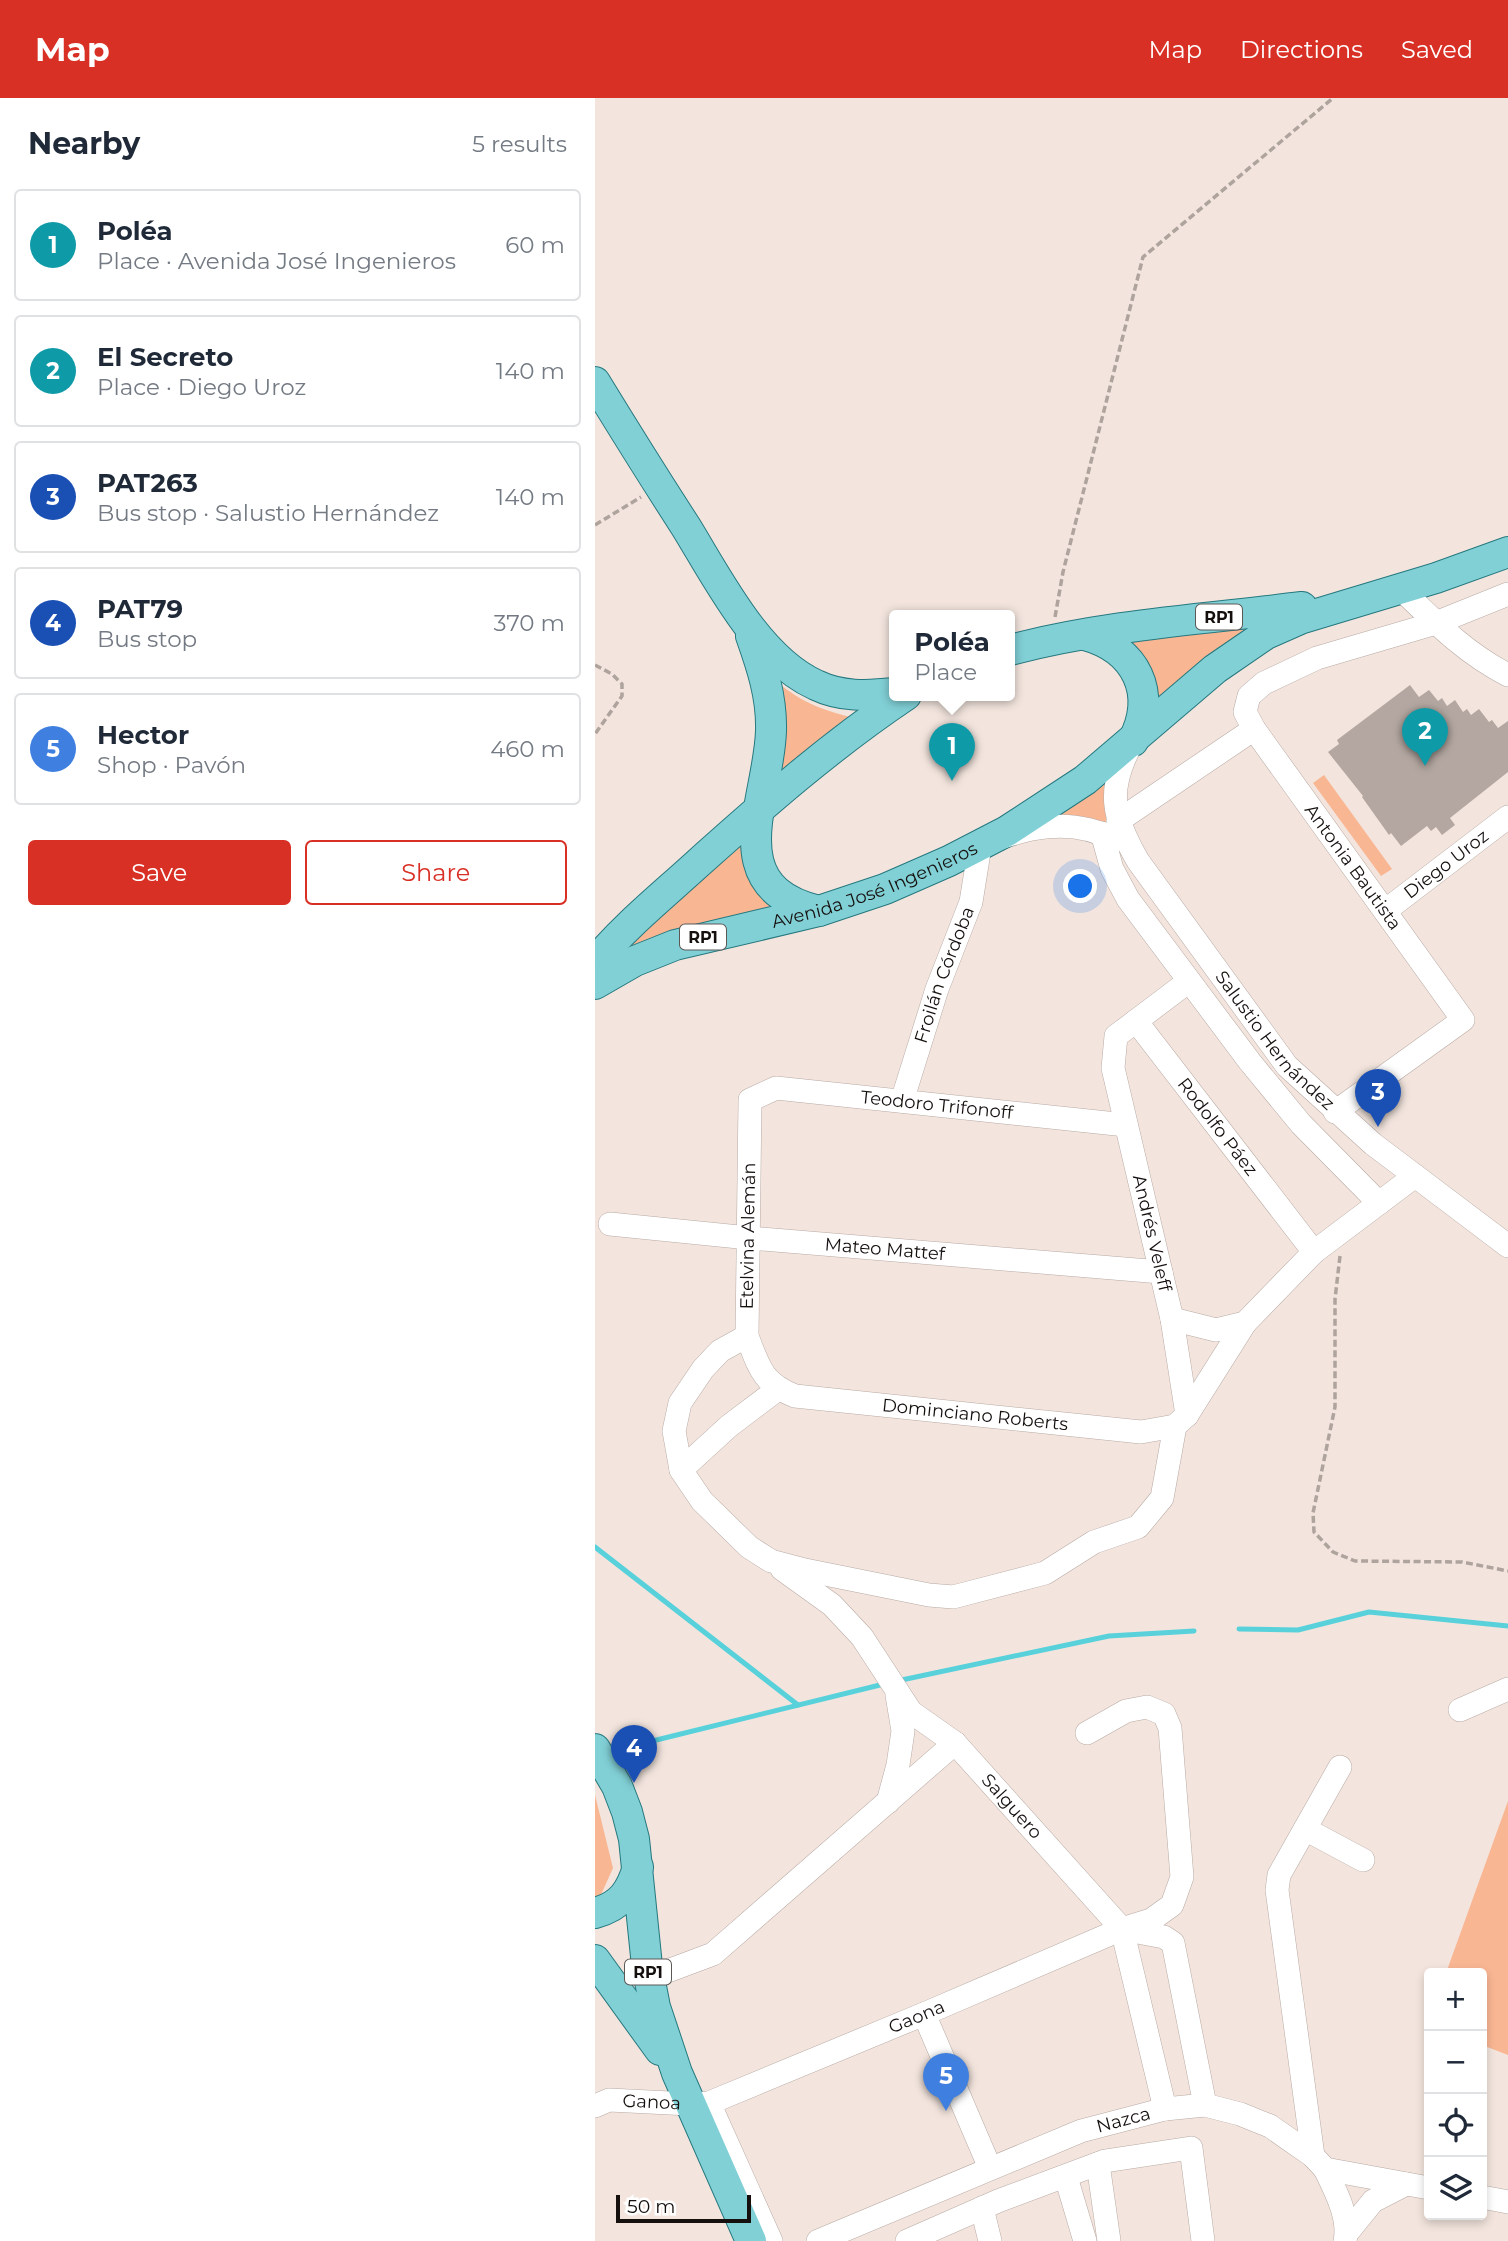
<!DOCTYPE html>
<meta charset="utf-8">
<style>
body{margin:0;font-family:Montserrat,sans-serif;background:#f6f6f7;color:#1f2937}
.controls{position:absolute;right:21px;bottom:21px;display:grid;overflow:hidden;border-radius:7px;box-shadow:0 4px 10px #0003}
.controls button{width:63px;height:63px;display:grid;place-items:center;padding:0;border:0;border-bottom:2px solid #e0e1e3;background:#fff;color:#1f2937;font:35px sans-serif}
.scale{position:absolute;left:21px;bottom:18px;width:135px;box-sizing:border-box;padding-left:7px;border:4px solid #15100e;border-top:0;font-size:19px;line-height:24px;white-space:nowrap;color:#15100e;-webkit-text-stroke:5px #fff;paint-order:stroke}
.you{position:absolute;left:486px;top:789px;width:24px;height:24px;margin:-18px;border:5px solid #fff;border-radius:50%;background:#1a73e8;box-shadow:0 0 0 10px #1a73e833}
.badge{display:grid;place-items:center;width:46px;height:46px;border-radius:50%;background:#d93025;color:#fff;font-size:23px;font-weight:700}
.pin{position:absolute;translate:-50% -58px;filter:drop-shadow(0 2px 4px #0008)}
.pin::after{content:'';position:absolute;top:37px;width:24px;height:21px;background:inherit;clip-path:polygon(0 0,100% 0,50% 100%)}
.popup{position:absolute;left:294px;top:512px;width:126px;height:91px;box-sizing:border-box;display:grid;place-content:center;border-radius:7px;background:#fff;filter:drop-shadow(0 2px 5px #0005);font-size:23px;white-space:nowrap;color:#747a83}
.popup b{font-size:26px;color:#1f2937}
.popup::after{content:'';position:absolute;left:50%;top:100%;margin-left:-14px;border:14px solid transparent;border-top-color:#fff}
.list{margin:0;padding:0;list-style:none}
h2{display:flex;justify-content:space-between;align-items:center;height:91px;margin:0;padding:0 28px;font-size:30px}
h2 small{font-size:23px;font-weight:400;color:#747a83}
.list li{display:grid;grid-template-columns:46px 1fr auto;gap:21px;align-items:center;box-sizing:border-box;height:112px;margin:0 14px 14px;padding:0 14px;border:2px solid #e0e1e3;border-radius:7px}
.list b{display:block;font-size:26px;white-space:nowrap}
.list p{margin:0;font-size:23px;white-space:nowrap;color:#747a83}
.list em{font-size:23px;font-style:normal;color:#747a83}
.actions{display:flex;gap:14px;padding:21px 28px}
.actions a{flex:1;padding:16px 0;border:2px solid #d93025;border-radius:7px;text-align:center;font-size:24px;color:#d93025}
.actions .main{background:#d93025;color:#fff}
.icon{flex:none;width:38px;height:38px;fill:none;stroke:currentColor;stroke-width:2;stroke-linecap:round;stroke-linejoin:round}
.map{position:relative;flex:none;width:913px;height:2143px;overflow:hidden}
header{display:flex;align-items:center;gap:42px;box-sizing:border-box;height:98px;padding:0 35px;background:#d93025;color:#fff}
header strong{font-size:33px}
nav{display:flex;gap:38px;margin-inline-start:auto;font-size:24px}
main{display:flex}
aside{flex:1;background:#fff}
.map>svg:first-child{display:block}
.green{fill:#f9b693}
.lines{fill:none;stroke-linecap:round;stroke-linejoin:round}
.stream{stroke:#58d1db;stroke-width:5}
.building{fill:#b4a7a1}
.minor-casing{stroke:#b8aaa4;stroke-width:24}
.major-casing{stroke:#25787e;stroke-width:32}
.path{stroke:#afa39e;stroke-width:3.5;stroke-dasharray:7 3.5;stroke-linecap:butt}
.minor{stroke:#fff;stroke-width:23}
.major{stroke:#81d0d6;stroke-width:30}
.labels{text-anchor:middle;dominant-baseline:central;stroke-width:6;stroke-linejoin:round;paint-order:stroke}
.shield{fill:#fff;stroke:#5b5856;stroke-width:2}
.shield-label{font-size:16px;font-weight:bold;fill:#15100e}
.street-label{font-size:18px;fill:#15100e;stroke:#fff}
</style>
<header>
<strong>Map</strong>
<nav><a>Map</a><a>Directions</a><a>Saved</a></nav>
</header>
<main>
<aside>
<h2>Nearby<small>5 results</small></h2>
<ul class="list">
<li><span class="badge" style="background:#0f9aa8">1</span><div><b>Poléa</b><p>Place · Avenida José Ingenieros</p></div><em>60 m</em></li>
<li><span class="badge" style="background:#0f9aa8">2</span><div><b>El Secreto</b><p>Place · Diego Uroz</p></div><em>140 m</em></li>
<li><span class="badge" style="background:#1a4fb4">3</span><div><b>PAT263</b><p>Bus stop · Salustio Hernández</p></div><em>140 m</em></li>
<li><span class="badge" style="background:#1a4fb4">4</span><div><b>PAT79</b><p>Bus stop</p></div><em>370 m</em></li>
<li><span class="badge" style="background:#3f7fe0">5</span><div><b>Hector</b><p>Shop · Pavón</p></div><em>460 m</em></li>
</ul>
<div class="actions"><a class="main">Save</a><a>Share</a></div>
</aside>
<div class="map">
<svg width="913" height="2143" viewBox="0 0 913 2143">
<rect width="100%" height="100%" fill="#f3e5de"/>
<!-- green -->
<g class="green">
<path d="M689 520 561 613 515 543Z"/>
<path d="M179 581C202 602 226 612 256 619L174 690Z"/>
<path d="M520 673 512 715 515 729 457 718Z"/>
<path d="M729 677 797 771 786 778 718 685Z"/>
<path d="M148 740 165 797 183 815 32 856 21 850Z"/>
<path d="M0 1697 18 1770 5 1799 0 1801Z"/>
<path d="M913 1703V1957L887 1947V1875H851Z"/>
</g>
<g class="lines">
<!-- stream -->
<g class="stream">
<path d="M0 1449 203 1607"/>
<path d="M644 1531 703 1532 774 1514 913 1528"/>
<path d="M302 1583 514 1538 599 1533"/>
<path d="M37 1648 289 1586"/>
</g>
</g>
<!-- building -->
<path class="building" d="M815 587 824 599 834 592 843 603 847 600 852 608 860 602 868 614 872 611 876 617 884 611 894 624 897 622 903 630 913 623V674L855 720 860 727 847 737 841 729 836 733 832 728 806 748 796 735 794 737 767 699 768 698 733 654 744 646 742 642Z"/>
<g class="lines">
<!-- minor casing -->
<g class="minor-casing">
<g id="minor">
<path d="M805 490C840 524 870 555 913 577"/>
<path id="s1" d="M538 643C511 691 517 718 543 763L692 968 778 1046 913 1148"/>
<path d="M523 723 659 631"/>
<path d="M507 735 517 771 533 801 655 964 706 1026 784 1105"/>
<path id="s2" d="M790 813 913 719"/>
<path d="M541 923 594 883"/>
<path id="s3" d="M307 1003 342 891 376 804 385 748C429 729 476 718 520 742"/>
<path d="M740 1014 868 922 659 631 650 614 654 598 669 585 722 560 841 525 913 496"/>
<path id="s4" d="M531 1027 181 990 155 1002 152 1238C164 1269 167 1285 200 1298L546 1334 580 1328"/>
<path id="s5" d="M15 1126 154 1140 566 1174"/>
<path d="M577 1221 621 1232 650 1225 719 1154 820 1078"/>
<path d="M152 1238 125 1253 108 1271 85 1305 79 1333 86 1372 107 1403 154 1449 176 1463 210 1472 334 1497 358 1499 450 1475 499 1444 543 1429 567 1400 580 1328"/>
<path d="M592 1317 650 1225"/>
<path id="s6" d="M580 1328 592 1317 577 1221 518 970 521 938 541 923 719 1154"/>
<path d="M86 1372 134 1328 183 1291"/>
<path id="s7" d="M187 1471 237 1507 267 1539 316 1614 360 1645 527 1831 570 2011"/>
<path d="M865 1612 913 1591"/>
<path d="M293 1704 303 1667 308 1633 302 1597"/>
<path d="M710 1731 768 1762"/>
<path d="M532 1832 569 1839 578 1845 610 2007"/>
<path d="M54 1880 118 1856 360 1645"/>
<path d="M329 1916 395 2070"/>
<path d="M114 2005 176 2143"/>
<path id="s8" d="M0 2008 14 2002 95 2006 114 2005 329 1916 527 1831 556 1822 577 1807 587 1779 575 1630 569 1616 552 1609 531 1613 492 1635"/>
<path d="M718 2058 682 1792 684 1777 745 1669"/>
<path d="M503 2066 514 2143"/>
<path d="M730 2071C740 2092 755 2119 750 2143"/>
<path d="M471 2079 490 2143"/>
<path d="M887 2099 913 2104"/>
<path d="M387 2110 395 2143"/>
<path d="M752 2135 778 2103 811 2086"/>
<path id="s9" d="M223 2143 486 2033 570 2011 610 2007 645 2016 675 2028 718 2058 730 2071 834 2090"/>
<path d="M312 2143 403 2103 510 2063 596 2050 608 2143"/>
</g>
</g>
<!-- major casing -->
<g class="major-casing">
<g id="major">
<path d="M0 284C30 333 60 381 91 429 123 481 163 561 221 587 246 599 272 598 299 595"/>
<path d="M490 537C541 551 563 595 538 643"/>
<path d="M156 538C167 569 177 599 176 633 174 702 122 789 224 813"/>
<path d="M415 552C510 527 610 521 707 509"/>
<path d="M0 864C29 829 66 799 100 768 168 707 235 648 311 597"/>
<path id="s10" d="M0 886 40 863 80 847 224 813 290 791 354 763 412 733 490 682 620 571 671 536 705 521 841 480 913 454"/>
<path d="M0 1651 22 1688 32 1714 39 1741 52 1868 60 1909 82 1975 156 2143"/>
<path d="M0 1815C26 1808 36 1793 43 1769"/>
<path d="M0 1862 65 1952"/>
</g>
</g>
<!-- path -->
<g class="path">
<path d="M0 427 46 399"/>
<path d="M460 519 468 474 548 159 738 0"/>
<path d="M0 567 17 576 27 586V598L0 636"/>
<path d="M745 1158 740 1201V1309L718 1415 719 1434 738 1454 760 1463 867 1464 913 1473"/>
</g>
<!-- minor -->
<use href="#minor" class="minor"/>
<!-- major -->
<use href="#major" class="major"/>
</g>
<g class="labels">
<!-- shield labels -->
<g class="shield">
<rect x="601" y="506.5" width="46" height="25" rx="5"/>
<rect x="85" y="826.5" width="46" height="25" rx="5"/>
<rect x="30" y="1861.5" width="46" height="25" rx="5"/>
</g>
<g class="shield-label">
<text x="624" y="519">RP1</text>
<text x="108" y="839">RP1</text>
<text x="53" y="1874">RP1</text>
</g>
<!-- street labels -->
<g class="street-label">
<text stroke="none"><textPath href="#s2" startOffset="77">Diego Uroz</textPath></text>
<text transform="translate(758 769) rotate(54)">Antonia Bautista</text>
<text stroke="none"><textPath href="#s10" startOffset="298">Avenida José Ingenieros</textPath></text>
<text stroke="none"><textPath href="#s3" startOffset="133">Froilán Córdoba</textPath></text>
<text stroke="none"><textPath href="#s1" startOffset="354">Salustio Hernández</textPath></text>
<text transform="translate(342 1007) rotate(6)">Teodoro Trifonoff</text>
<text stroke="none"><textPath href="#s6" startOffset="562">Rodolfo Páez</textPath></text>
<text transform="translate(557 1135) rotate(77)">Andrés Veleff</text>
<text transform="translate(153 1138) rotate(-89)">Etelvina Alemán</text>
<text stroke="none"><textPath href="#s5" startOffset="276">Mateo Mattef</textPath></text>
<text stroke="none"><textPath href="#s4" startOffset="878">Dominciano Roberts</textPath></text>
<text stroke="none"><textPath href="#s7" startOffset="334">Salguero</textPath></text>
<text stroke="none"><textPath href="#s8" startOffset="340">Gaona</textPath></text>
<text stroke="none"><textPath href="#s8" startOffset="58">Ganoa</textPath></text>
<text stroke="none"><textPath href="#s9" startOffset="329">Nazca</textPath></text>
</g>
</g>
</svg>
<div class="controls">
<button>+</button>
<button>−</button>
<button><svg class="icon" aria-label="locate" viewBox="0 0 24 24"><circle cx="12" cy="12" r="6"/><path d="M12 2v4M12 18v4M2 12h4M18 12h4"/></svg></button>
<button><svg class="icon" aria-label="layers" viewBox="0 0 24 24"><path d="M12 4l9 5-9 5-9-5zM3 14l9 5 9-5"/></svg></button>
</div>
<div class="scale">50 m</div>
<div class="you"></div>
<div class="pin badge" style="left:357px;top:683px;background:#0f9aa8">1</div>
<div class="popup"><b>Poléa</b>Place</div>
<div class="pin badge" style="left:830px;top:668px;background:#0f9aa8">2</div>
<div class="pin badge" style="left:783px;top:1029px;background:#1a4fb4">3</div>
<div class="pin badge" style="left:39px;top:1685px;background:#1a4fb4">4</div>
<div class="pin badge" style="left:351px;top:2013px;background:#3f7fe0">5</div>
</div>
</main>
